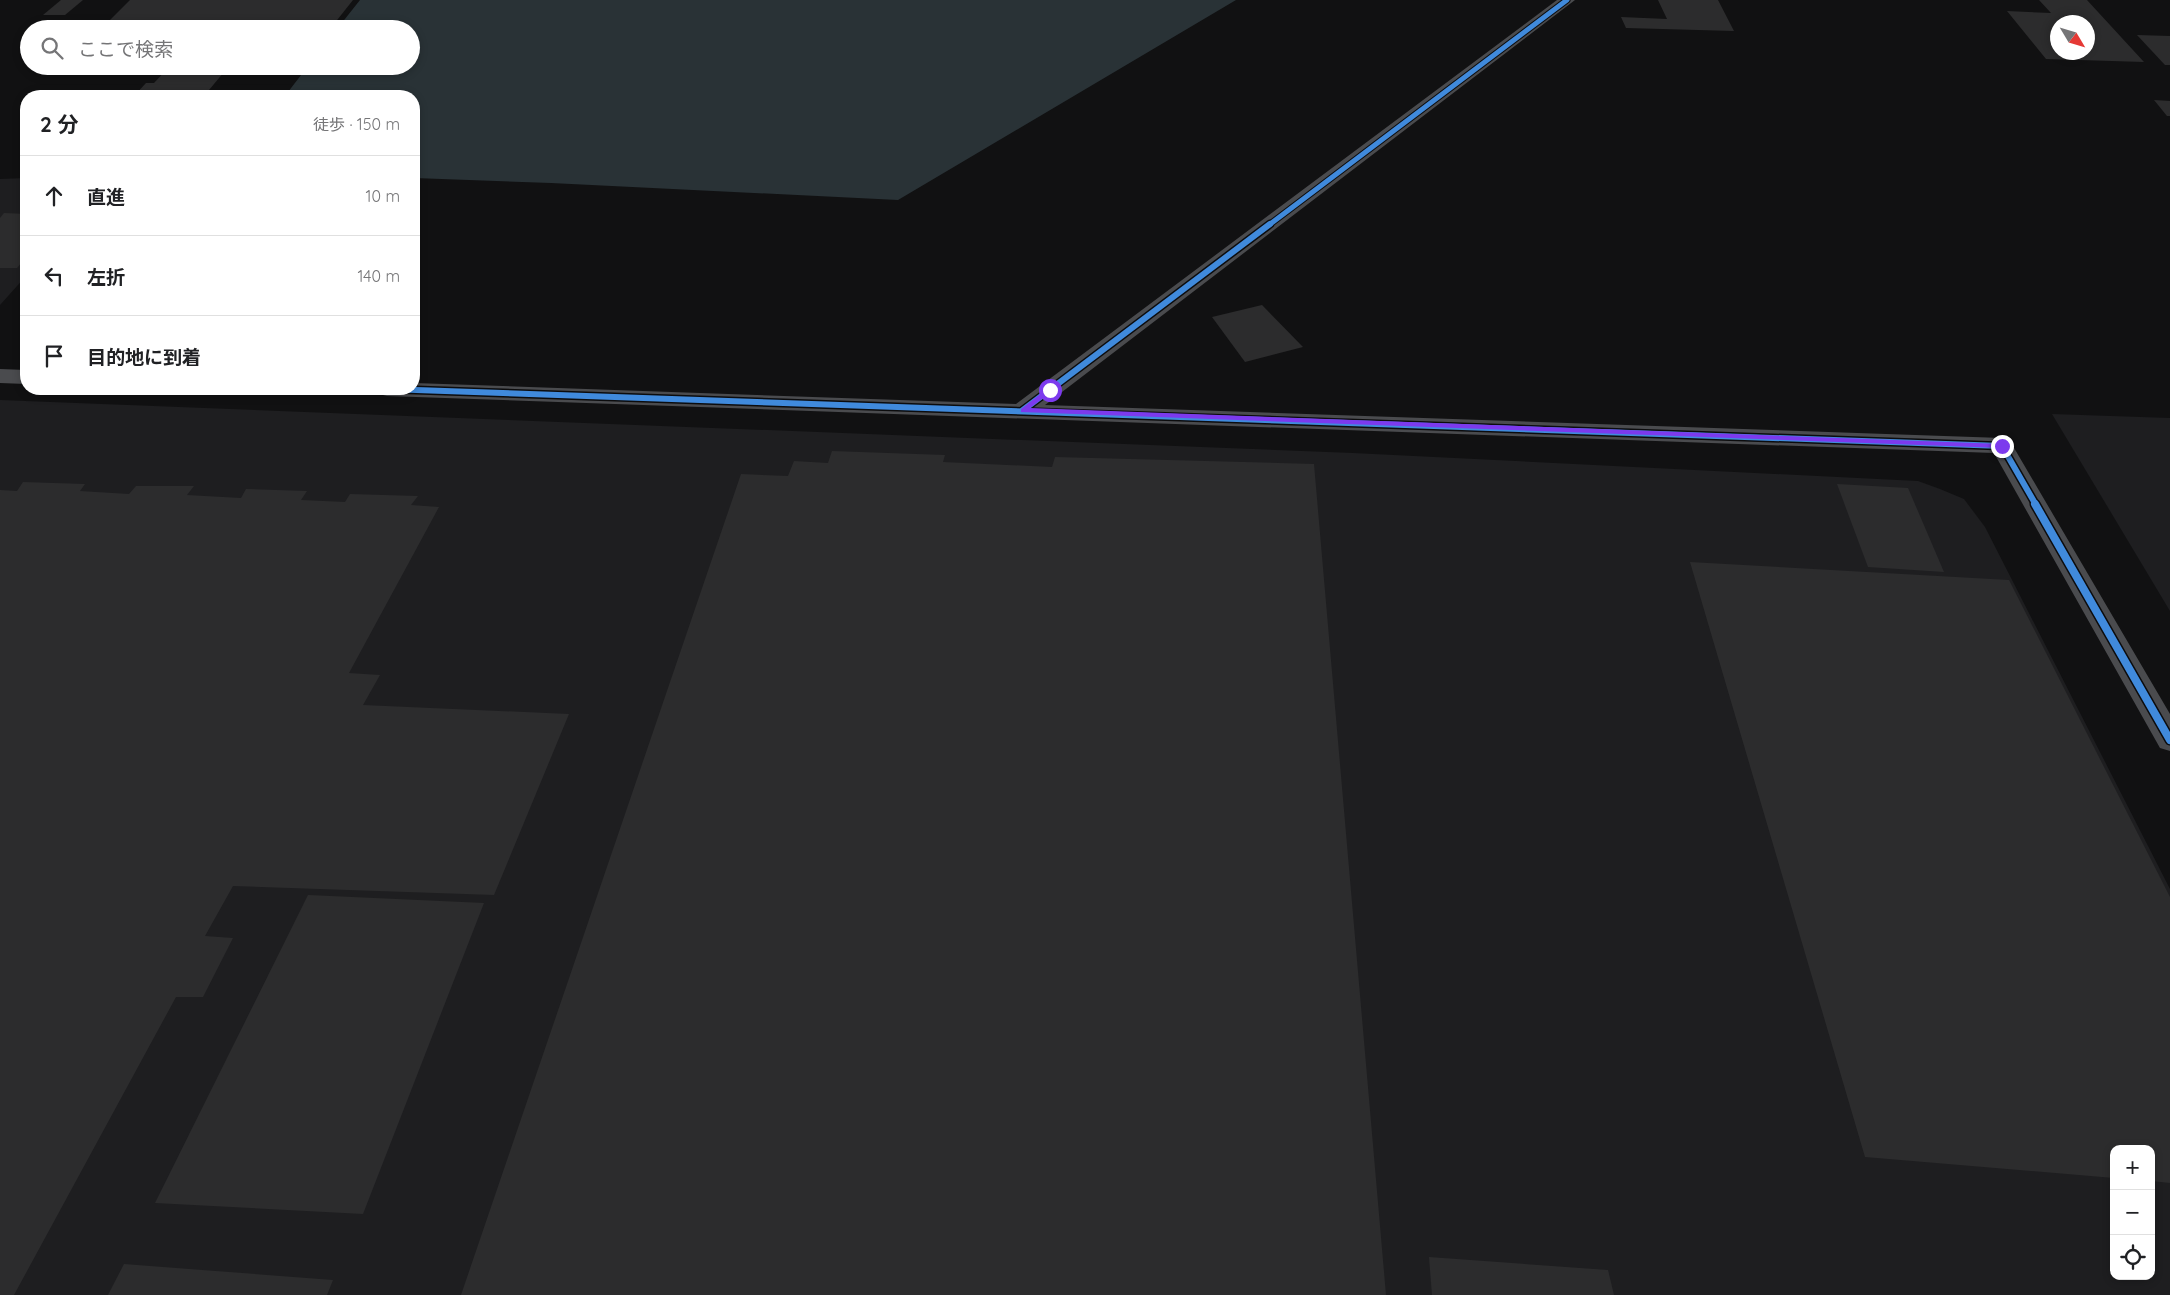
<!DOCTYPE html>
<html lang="ja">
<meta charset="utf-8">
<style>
body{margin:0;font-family:Quicksand,"Noto Sans JP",sans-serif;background:#f6f6f6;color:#202124}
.controls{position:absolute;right:15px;bottom:15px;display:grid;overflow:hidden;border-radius:10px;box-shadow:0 2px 8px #0003}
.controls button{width:45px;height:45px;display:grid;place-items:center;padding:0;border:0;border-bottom:1px solid #e0e0e0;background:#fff;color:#202124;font:25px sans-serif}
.compass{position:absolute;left:2050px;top:15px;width:45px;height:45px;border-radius:50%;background:#fff;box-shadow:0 2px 8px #0003;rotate:128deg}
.stop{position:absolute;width:15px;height:15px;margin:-11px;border:4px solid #7c3aed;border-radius:50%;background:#fff}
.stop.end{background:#7c3aed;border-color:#fff;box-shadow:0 1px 5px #0008}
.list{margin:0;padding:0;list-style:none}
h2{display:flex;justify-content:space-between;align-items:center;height:65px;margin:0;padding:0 20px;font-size:21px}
h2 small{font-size:16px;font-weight:400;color:#757577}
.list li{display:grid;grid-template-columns:32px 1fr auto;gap:15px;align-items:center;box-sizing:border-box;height:80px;padding:0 20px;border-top:1px solid #e0e0e0}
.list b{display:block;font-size:19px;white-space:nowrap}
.list em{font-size:16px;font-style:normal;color:#757577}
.icon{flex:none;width:28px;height:28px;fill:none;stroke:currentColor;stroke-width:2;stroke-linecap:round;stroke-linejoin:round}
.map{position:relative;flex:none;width:2170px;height:1295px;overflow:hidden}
.search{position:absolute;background:#fff;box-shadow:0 2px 8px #0003;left:20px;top:20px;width:400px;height:55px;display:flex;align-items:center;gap:12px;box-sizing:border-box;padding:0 18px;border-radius:28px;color:#757577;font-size:19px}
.panel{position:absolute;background:#fff;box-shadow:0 2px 8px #0003;left:20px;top:90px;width:400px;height:305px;border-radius:20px}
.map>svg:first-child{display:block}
.built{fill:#1e1e20;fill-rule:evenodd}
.water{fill:#293236}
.building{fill:#2c2c2d;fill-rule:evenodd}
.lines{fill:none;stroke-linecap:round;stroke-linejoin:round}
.secondary{fill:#4a4b4e;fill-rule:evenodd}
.cycleway-far2-casing{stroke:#0c0c0d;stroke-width:7}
.cycleway-far1-casing{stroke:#0c0c0d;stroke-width:9}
.cycleway-casing{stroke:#0c0c0d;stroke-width:11}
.cycleway-far2{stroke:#408adc;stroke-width:5}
.cycleway-far1{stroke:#408adc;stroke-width:6}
.cycleway{stroke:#408adc;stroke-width:8}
.route{fill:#7c3aed}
</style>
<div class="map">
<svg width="2170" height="1295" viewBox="0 0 2170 1295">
<rect width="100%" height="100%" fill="#111112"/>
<!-- built -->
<g class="built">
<path d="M26 178V276L0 305V179Z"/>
<path d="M0 400 1353 453 1918 481 1940 489 1964 499 1985 527 2170 889V1295H0ZM2114 1149H2151V1276H2114Z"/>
<path d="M2052 414 2170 418V611Z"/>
</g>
<!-- water -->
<path class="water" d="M360 0H1236L898 200 551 183 414 178V96H219L222 93 288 92 308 66H411V29H337Z"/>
<!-- building -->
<g class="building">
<path d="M61 0H83L65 15H43Z"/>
<path d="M130 0H353L330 29H101Z"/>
<path d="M1658 0H1718L1734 31 1626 28 1621 17 1667 19Z"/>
<path d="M2039 0H2087L2144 62 2046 59 2007 11 2051 13ZM2058 22H2088V52H2058Z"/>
<path d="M2137 35 2170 36V65H2165Z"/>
<path d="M170 66H229L204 96H134L146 83H154Z"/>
<path d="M2154 100 2170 101V116H2167Z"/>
<path d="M4 213 26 214V257L17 268H0V218Z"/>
<path d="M1262 305 1303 347 1245 362 1212 317Z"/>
<path d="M832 451 945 455 943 462 1052 467 1055 457 1314 464 1386 1295H461L741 474 788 476 794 461 828 463Z"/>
<path d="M23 482 85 484 80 491 129 494 136 486H194L187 495 241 498 246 489 307 491 301 500 345 502 350 494 418 496 411 505 439 507 349 673 380 675 363 705 569 714 494 895 233 886 205 936 233 938 203 997H176L14 1295H0V490L17 491Z"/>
<path d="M1837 484 1908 488 1944 572 1868 567Z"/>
<path d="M1690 562 2009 580 2170 897V1183L2151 1181V1149H2114V1178L1865 1157Z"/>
<path d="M308 895 484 903 363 1214 155 1203Z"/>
<path d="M1429 1257 1608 1270 1614 1295H1432Z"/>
<path d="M124 1264 333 1280 327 1295H108Z"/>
</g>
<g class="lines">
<!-- secondary -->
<g class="secondary">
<path d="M1557 0H1575L1045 405 2002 438 2010 441 2170 714V751L2160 748 1994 453 387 396 379 394 376 389H414V383L1016 404Z"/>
<path d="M0 369 26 370V384L0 383Z"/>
</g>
<!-- cycleway-far2 casing -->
<g class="cycleway-far2-casing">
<path id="cycleway-far2" d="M1269 225 1567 0"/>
</g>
<!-- cycleway-far1 casing -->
<g class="cycleway-far1-casing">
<g id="cycleway-far1">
<path d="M387 389 2002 446 2036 505"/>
<path d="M1023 410 1270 224"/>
</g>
</g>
<!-- cycleway casing -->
<g class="cycleway-casing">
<path id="cycleway" d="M2035 504 2170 740"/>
</g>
<!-- cycleway-far2 -->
<use href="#cycleway-far2" class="cycleway-far2"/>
<!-- cycleway-far1 -->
<use href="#cycleway-far1" class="cycleway-far1"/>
<!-- cycleway -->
<use href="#cycleway" class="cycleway"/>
</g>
<!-- route -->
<path class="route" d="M1048 388 1054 390 1030 408 2002 444 2006 446 2002 448 1021 412V409Z"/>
</svg>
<div class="controls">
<button>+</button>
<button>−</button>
<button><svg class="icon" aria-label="locate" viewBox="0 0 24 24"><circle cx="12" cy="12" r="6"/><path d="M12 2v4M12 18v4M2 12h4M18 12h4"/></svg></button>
</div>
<svg class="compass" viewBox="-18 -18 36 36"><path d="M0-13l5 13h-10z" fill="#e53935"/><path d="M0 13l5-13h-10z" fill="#757577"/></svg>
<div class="stop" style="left:1050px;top:390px"></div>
<div class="stop end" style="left:2002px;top:446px"></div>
<div class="search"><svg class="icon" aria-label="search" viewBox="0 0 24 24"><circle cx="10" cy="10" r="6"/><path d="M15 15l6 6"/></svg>ここで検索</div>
<section class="panel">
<h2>2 分<small>徒歩 · 150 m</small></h2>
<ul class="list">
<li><svg class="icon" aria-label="ahead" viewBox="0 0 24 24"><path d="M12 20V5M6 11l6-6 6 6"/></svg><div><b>直進</b></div><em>10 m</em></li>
<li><svg class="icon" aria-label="left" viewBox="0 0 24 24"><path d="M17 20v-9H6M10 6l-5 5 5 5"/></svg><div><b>左折</b></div><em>140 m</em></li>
<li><svg class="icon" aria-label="arrive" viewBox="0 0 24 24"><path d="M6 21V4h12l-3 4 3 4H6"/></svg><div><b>目的地に到着</b></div></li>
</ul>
</section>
</div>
